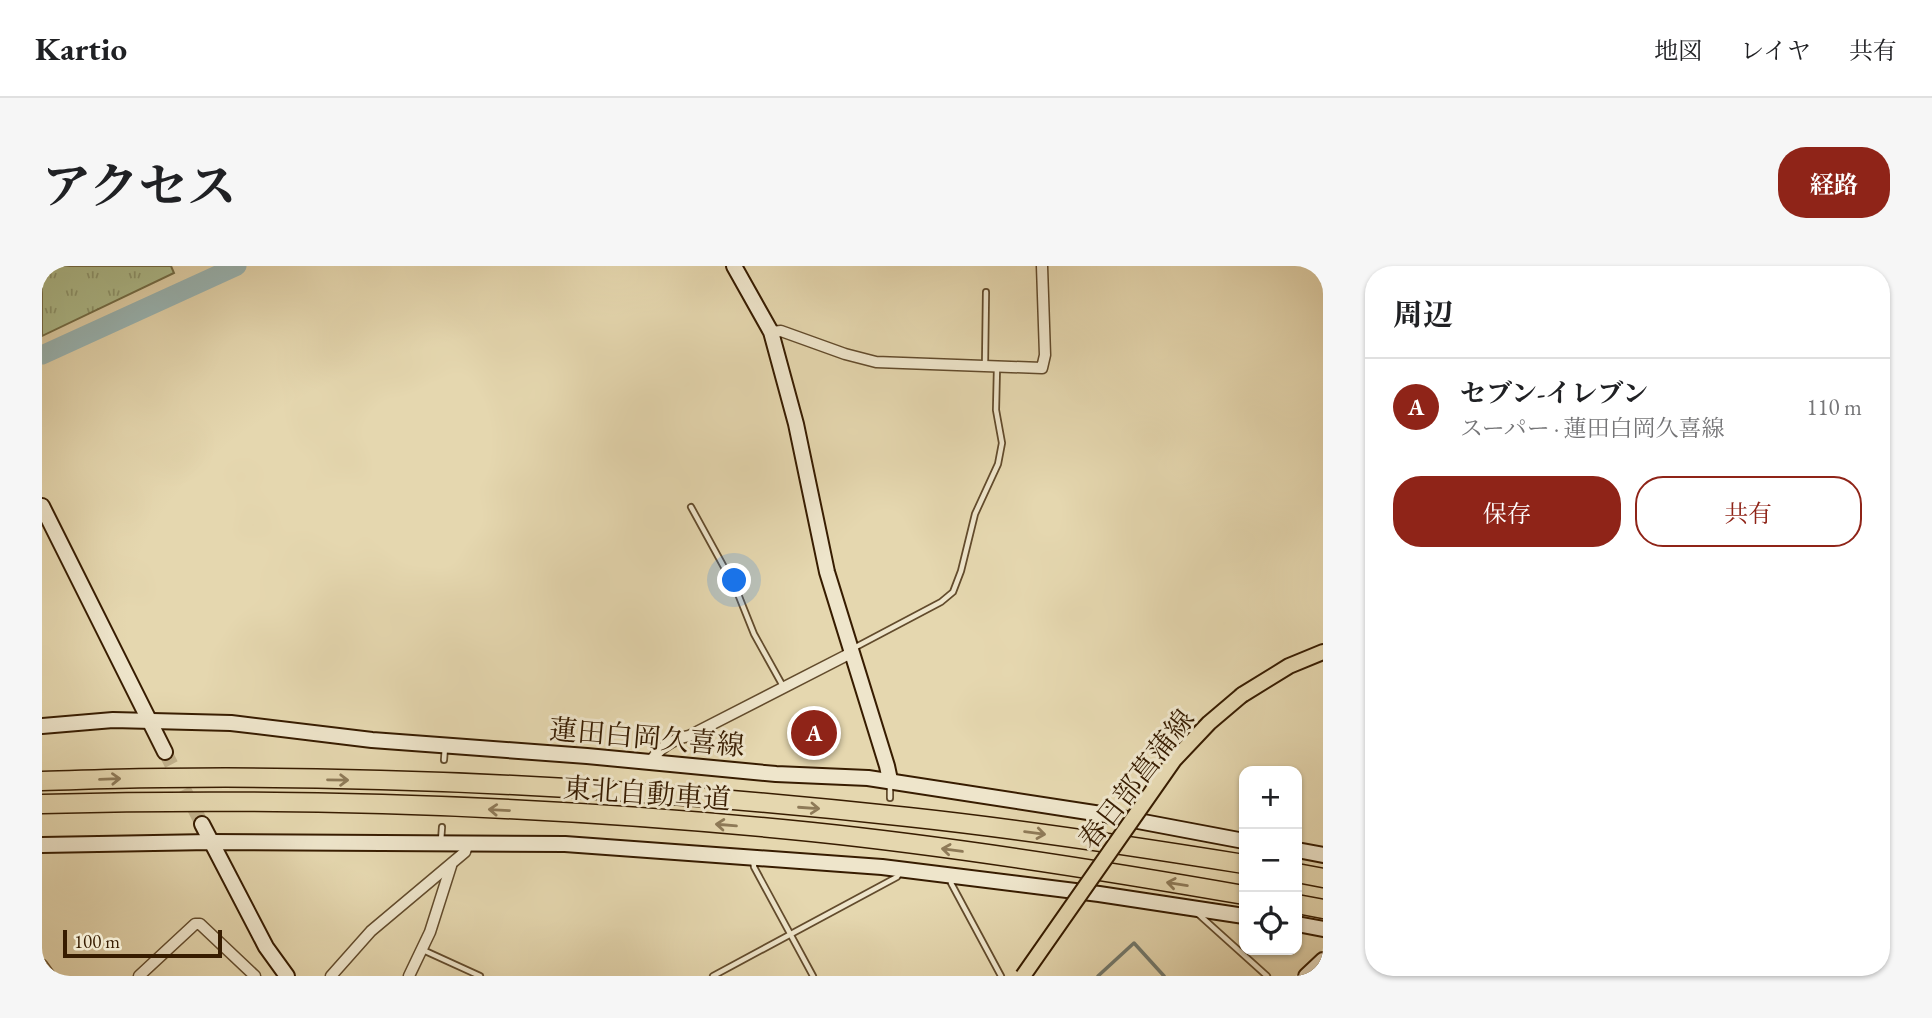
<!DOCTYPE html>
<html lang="ja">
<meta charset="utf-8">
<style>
body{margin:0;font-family:"EB Garamond","Noto Serif JP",serif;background:#f6f6f6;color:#202124}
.controls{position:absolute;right:21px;bottom:21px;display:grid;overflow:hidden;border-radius:14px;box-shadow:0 2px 5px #0004}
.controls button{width:63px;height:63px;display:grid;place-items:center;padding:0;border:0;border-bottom:2px solid #e0e0e0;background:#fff;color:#202124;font:35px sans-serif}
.scale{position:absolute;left:21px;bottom:18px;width:159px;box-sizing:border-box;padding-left:7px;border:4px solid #371c00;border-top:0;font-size:19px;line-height:24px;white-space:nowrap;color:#371c00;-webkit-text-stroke:5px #eee5cb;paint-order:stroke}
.you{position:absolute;left:693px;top:315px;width:24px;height:24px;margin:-18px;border:5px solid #fff;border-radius:50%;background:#1a73e8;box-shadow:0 0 0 10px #1a73e833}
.badge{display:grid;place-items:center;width:46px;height:46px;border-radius:50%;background:#8f2418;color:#fff;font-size:23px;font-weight:700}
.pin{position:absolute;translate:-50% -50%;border:4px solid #fff;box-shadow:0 2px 7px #0006}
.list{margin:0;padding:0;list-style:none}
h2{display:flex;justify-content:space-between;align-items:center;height:91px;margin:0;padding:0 28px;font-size:30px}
h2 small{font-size:23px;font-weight:400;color:#757577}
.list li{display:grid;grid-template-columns:46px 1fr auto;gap:21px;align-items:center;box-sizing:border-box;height:98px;padding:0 28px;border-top:2px solid #e0e0e0}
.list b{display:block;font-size:26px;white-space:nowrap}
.list p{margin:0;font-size:23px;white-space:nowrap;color:#757577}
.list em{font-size:23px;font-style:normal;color:#757577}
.actions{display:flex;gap:14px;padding:21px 28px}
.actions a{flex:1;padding:16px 0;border:2px solid #8f2418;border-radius:28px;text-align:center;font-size:24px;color:#8f2418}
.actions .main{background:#8f2418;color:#fff}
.icon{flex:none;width:38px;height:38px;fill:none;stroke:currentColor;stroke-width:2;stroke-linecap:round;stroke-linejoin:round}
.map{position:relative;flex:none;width:1281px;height:710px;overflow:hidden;border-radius:28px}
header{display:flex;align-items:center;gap:42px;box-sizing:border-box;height:98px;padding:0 35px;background:#fff;border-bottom:2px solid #e0e0e0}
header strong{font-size:33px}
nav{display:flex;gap:38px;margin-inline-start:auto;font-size:24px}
.intro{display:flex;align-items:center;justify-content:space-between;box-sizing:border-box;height:168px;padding:0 42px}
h1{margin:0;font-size:49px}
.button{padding:18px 32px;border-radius:28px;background:#8f2418;color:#fff;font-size:24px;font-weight:700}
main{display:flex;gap:42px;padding:0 42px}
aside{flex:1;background:#fff;border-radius:28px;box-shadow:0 2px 5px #0004}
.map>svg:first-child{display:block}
.park{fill:url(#park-tufts);stroke:#736e48;stroke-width:2}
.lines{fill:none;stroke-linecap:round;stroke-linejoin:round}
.stream{stroke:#72796d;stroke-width:3.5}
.river{stroke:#9ab7b6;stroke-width:19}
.secondary-tunnel{stroke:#c2b28c;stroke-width:14;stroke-dasharray:14 7;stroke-linecap:butt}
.lane-casing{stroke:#624b2c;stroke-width:8}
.street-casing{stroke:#624b2c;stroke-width:13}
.secondary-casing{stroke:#371c00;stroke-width:18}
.primary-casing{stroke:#371c00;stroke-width:18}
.highway-casing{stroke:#371c00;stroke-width:21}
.lane{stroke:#eee5cb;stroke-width:4.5}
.street{stroke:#eee5cb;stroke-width:10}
.secondary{stroke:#eee5cb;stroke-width:14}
.primary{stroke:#e5d7af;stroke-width:14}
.highway{stroke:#e5d7af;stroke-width:18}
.primary-bridge-casing{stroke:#371c00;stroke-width:18;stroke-linecap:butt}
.primary-bridge{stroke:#e5d7af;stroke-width:14}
.oneway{stroke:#8e7a58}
.labels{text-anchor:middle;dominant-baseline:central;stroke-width:6;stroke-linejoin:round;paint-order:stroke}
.street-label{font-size:28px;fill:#371c00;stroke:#eee5cb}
</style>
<header>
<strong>Kartio</strong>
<nav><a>地図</a><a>レイヤ</a><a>共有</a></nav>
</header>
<div class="intro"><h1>アクセス</h1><a class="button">経路</a></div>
<main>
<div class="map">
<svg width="1281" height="710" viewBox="0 0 1281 710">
<defs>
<pattern id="park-tufts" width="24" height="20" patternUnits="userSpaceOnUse" patternTransform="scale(1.75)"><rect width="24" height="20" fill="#afbf8f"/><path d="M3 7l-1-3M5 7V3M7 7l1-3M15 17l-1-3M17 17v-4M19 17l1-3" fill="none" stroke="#8f9a72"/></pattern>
</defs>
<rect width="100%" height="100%" fill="#e5d7af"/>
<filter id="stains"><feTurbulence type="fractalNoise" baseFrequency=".00286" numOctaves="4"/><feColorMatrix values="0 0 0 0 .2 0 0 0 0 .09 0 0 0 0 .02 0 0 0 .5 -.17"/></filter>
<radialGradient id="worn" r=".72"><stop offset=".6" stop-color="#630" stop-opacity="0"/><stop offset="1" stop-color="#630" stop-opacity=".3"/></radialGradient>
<!-- park -->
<path class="park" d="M0 0H129L132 7 0 70Z"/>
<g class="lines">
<!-- stream -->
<path class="stream" d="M1056 710 1092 677 1122 710"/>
<!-- river -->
<path class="river" d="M0 89 195 0"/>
<!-- secondary-tunnel -->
<path class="secondary-tunnel" d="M123 486 160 558"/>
<!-- lane casing -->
<g class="lane-casing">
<g id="lane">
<path d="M943 99 944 26"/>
<path d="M649 241 694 323 712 368 742 422"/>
<path d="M812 382 899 336 911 326 919 305 933 248 956 198 960 177 954 144 955 101"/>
<path d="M402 494 403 481"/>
<path d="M848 532V519"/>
<path d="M399 575 400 561"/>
<path d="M711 593 712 601 771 710"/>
<path d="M910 614 909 617 959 710"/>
<path d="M1154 646 1225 710"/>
<path d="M381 684 438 710"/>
<path d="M671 710 855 611 859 605"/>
</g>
</g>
<!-- street casing -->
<g class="street-casing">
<g id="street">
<path d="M729 66 739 65 803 88 834 96 1000 102 1003 89 1000 0"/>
<path d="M609 496C614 484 633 472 647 470L809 387"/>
<path d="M0 699 8 710"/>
<path d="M97 710 153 658H158L213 710"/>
<path d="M289 710 329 665 423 586 426 576"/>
<path d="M367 710 388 666 409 600"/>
</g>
</g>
<!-- secondary casing -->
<g class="secondary-casing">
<g id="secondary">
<path d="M692 0 729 66 754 158 785 306 845 500 848 514"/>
<path d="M0 240 123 486"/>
<path d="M0 460 71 454 189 457 330 474 545 490 734 508 826 512 1059 548 1202 575"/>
<path d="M160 558 224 681 245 710"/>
<path d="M0 579 168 576 523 578 840 601 1057 628 1202 650"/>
<path d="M1255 584 1281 589"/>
<path d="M1255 658 1281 663"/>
<path d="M1264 710 1281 694"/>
</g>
</g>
<!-- primary casing -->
<g class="primary-casing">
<path id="primary" d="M1200 429 1247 400 1281 386"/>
</g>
<!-- highway casing -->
<g class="highway-casing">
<g id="highway">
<path d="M0 515C40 514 81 512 121 512 369 509 619 524 866 551 978 563 1090 580 1202 598"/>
<path d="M0 538C256 531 515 540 770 566 914 581 1059 604 1202 629"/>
<path d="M1255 607 1281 612"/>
<path d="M1255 638 1281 643"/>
</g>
</g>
<!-- lane -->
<use href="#lane" class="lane"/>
<!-- street -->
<use href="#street" class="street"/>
<!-- secondary -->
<use href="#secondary" class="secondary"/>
<!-- primary -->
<use href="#primary" class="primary"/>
<!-- highway -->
<use href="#highway" class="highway"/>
<!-- primary-bridge casing -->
<g class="primary-bridge-casing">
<path id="primary-bridge" d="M981 710 1132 494 1167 457 1200 429"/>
</g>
<!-- primary-bridge -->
<use href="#primary-bridge" class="primary-bridge"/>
</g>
<!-- one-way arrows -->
<defs><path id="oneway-shaft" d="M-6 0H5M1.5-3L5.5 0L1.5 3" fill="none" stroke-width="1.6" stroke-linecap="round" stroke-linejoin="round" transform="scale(1.75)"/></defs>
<g class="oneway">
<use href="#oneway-shaft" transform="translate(68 513) rotate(-2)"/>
<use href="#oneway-shaft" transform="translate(296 514) rotate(1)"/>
<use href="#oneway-shaft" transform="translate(767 542) rotate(4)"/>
<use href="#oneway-shaft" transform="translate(457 544) rotate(-177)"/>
<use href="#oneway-shaft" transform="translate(684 559) rotate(-175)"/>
<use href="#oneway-shaft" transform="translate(993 567) rotate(7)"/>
<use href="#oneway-shaft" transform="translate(910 584) rotate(-172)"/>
<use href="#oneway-shaft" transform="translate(1135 618) rotate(-171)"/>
</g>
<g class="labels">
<!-- street labels -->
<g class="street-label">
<text transform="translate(605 471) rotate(5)">蓮田白岡久喜線</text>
<text transform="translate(1094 513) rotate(-52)">春日部菖蒲線</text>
<text transform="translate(605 527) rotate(4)">東北自動車道</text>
</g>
</g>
<rect width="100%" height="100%" filter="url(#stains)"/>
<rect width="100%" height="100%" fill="url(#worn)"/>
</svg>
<div class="controls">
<button>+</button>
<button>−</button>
<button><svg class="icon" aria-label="locate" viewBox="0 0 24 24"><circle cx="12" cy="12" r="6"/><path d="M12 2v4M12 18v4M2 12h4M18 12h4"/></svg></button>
</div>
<div class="scale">100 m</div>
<div class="you"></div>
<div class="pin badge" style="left:772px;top:467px">A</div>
</div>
<aside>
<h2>周辺<small></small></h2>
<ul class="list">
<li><span class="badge">A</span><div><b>セブン-イレブン</b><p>スーパー · 蓮田白岡久喜線</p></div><em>110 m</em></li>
</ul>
<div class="actions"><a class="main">保存</a><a>共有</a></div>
</aside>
</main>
